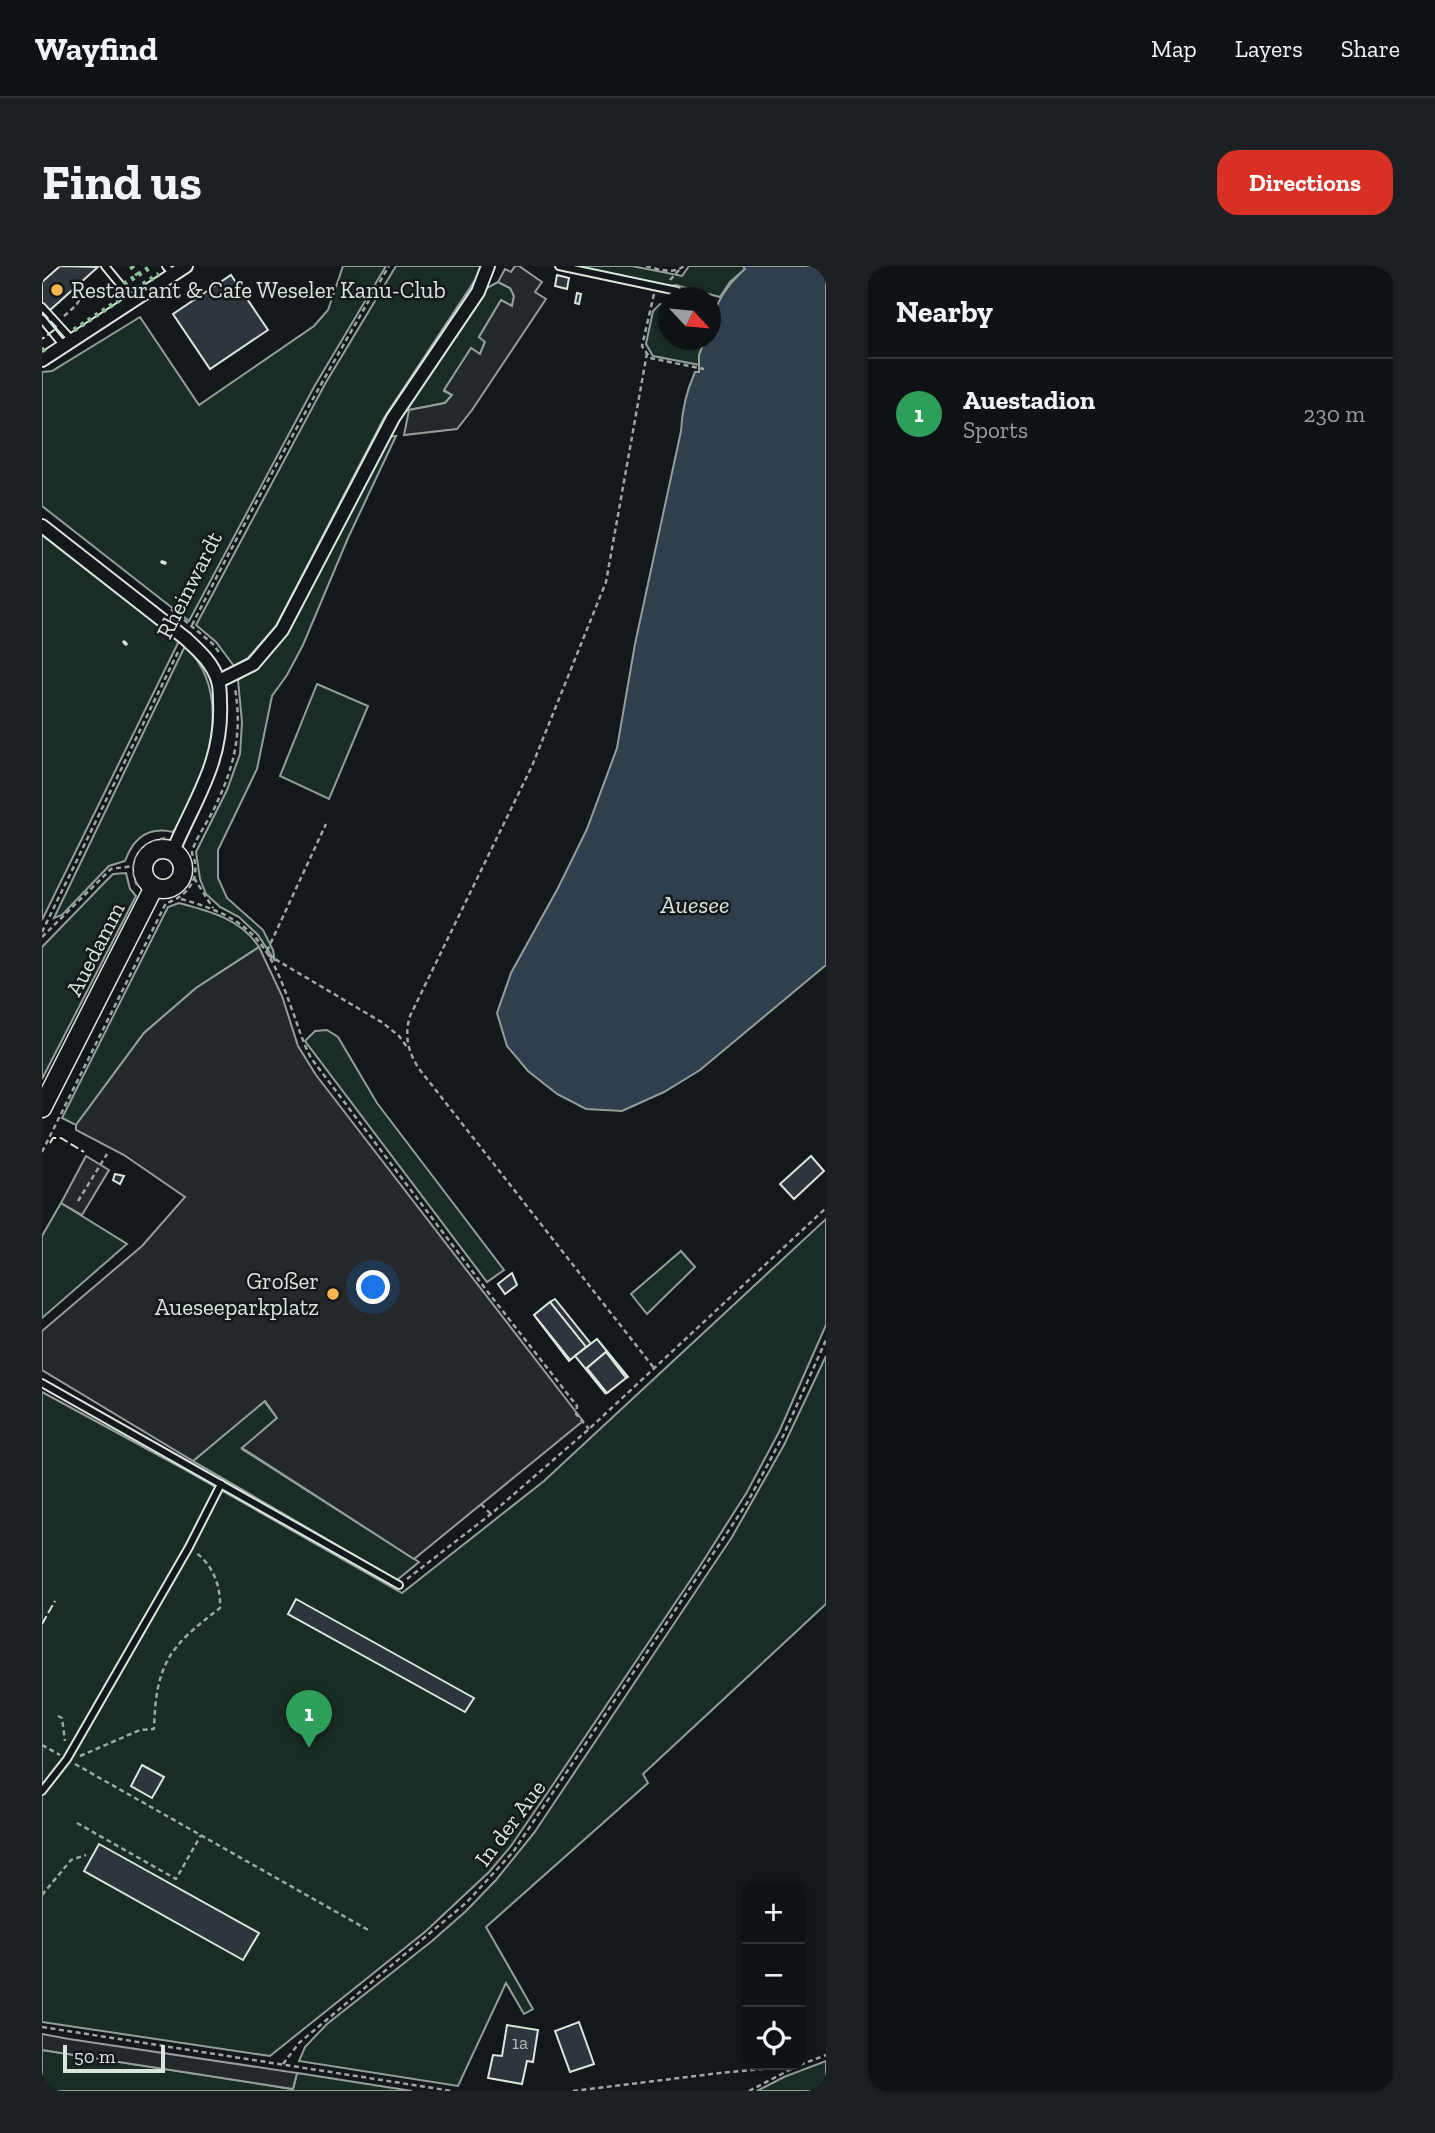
<!DOCTYPE html>
<meta charset="utf-8">
<style>
body{margin:0;font-family:"Zilla Slab",serif;background:#1d2022;color:#f1f3f6}
.controls{position:absolute;right:21px;bottom:21px;display:grid;overflow:hidden;border-radius:14px;box-shadow:0 2px 5px #0004}
.controls button{width:63px;height:63px;display:grid;place-items:center;padding:0;border:0;border-bottom:2px solid #2f3234;background:#0f1215;color:#f1f3f6;font:35px sans-serif}
.compass{position:absolute;left:616px;top:21px;width:63px;height:63px;border-radius:50%;background:#0f1215;box-shadow:0 2px 5px #0004;rotate:116deg}
.scale{position:absolute;left:21px;bottom:18px;width:102px;box-sizing:border-box;padding-left:7px;border:4px solid #d8e6dc;border-top:0;font-size:19px;line-height:24px;white-space:nowrap;color:#d8e6dc;-webkit-text-stroke:5px #14181c;paint-order:stroke}
.you{position:absolute;left:332px;top:1022px;width:24px;height:24px;margin:-18px;border:5px solid #fff;border-radius:50%;background:#1a73e8;box-shadow:0 0 0 10px #1a73e833}
.badge{display:grid;place-items:center;width:46px;height:46px;border-radius:50%;background:#d93025;color:#fff;font-size:23px;font-weight:700}
.pin{position:absolute;translate:-50% -58px;filter:drop-shadow(0 2px 4px #0008)}
.pin::after{content:'';position:absolute;top:37px;width:24px;height:21px;background:inherit;clip-path:polygon(0 0,100% 0,50% 100%)}
.list{margin:0;padding:0;list-style:none}
h2{display:flex;justify-content:space-between;align-items:center;height:91px;margin:0;padding:0 28px;font-size:30px}
h2 small{font-size:23px;font-weight:400;color:#9b9ea0}
.list li{display:grid;grid-template-columns:46px 1fr auto;gap:21px;align-items:center;box-sizing:border-box;height:112px;padding:0 28px;border-top:2px solid #2f3234}
.list b{display:block;font-size:26px;white-space:nowrap}
.list p{margin:0;font-size:23px;white-space:nowrap;color:#9b9ea0}
.list em{font-size:23px;font-style:normal;color:#9b9ea0}
.icon{flex:none;width:38px;height:38px;fill:none;stroke:currentColor;stroke-width:2;stroke-linecap:round;stroke-linejoin:round}
.map{position:relative;flex:none;width:784px;height:1825px;overflow:hidden;border-radius:21px}
header{display:flex;align-items:center;gap:42px;box-sizing:border-box;height:98px;padding:0 35px;background:#0f1215;border-bottom:2px solid #2f3234}
header strong{font-size:33px}
nav{display:flex;gap:38px;margin-inline-start:auto;font-size:24px}
.intro{display:flex;align-items:center;justify-content:space-between;box-sizing:border-box;height:168px;padding:0 42px}
h1{margin:0;font-size:49px}
.button{padding:18px 32px;border-radius:21px;background:#d93025;color:#fff;font-size:24px;font-weight:700}
main{display:flex;gap:42px;padding:0 42px}
aside{flex:1;background:#0f1215;border-radius:21px;box-shadow:0 2px 5px #0004}
.map>svg:first-child{display:block}
.green{fill:#1a2d24;stroke:#939e99;stroke-width:2}
.parking{fill:#24282b;stroke:#939e99;stroke-width:2}
.water{fill:#2f3f4d;stroke:#939e99;stroke-width:2}
.building{fill:#2c363c;stroke:#d8e6dc;stroke-width:2}
.lines{fill:none;stroke-linecap:round;stroke-linejoin:round}
.lane-casing{stroke:#d8e6dc;stroke-width:10}
.street-casing{stroke:#d8e6dc;stroke-width:16}
.secondary-casing{stroke:#d8e6dc;stroke-width:21}
.path{stroke:#9da8a2;stroke-width:2.5;stroke-dasharray:5 3.5;stroke-linecap:butt}
.lane{stroke:#14181c;stroke-width:6}
.street{stroke:#14181c;stroke-width:12}
.secondary{stroke:#14181c;stroke-width:18}
.hedge{stroke:#8ac095;stroke-width:5;stroke-dasharray:3.5 5;stroke-linecap:butt}
.fence{stroke:#d8e6dc;stroke-width:2;stroke-dasharray:9 3.5;stroke-linecap:butt}
.wall{stroke:#d8e6dc;stroke-width:3.5}
.poi-dot{fill:#ffb74d;stroke:#14181c;stroke-width:2.5}
.labels{text-anchor:middle;dominant-baseline:central;stroke-width:5;stroke-linejoin:round;paint-order:stroke}
.number-label{font-size:19px;fill:#adbab4}
.poi-label{font-size:23px;fill:#d8e6dc;stroke:#14181c;text-anchor:start}
.street-label{font-size:23px;fill:#d8e6dc;stroke:#14181c}
.water-label{font-size:24px;font-style:italic;fill:#d8e6dc;stroke:#14181c}
</style>
<header>
<strong>Wayfind</strong>
<nav><a>Map</a><a>Layers</a><a>Share</a></nav>
</header>
<div class="intro"><h1>Find us</h1><a class="button">Directions</a></div>
<main>
<div class="map">
<svg width="784" height="1825" viewBox="0 0 784 1825">
<rect width="100%" height="100%" fill="#14181c"/>
<!-- green -->
<g class="green">
<path d="M301 0H344L272 121 147 355 0 240V106L10 105 98 51 157 139 272 60 286 44Z"/>
<path d="M354 0H440L439 5 342 152 234 360 206 392 192 400 174 376 154 359 283 118Z"/>
<path d="M531 0H590L640 10 647 0H701L703 3 688 16 678 31 634 19 629 20Z"/>
<path d="M456 16 468 22 472 30 470 40 459 34 437 71 443 75 438 88 429 83 402 125 410 129 403 137 361 145 445 22Z"/>
<path d="M618 38 626 40V74H663L657 89 658 99 611 90 604 78 611 45Z"/>
<path d="M354 170 306 272 261 379 245 409 230 430 215 503 176 584V612L185 632 221 664 231 684 233 695 216 669 197 651 178 641 164 628 158 613 154 586 185 524 198 488 200 456 196 414C246 383 264 327 290 277 308 242 327 207 346 171Z"/>
<path d="M0 268 137 375 0 654Z"/>
<path d="M143 380C194 429 165 515 131 566 106 560 91 573 83 595L67 600 20 649 12 652Z"/>
<path d="M275 418 326 440 287 533 238 510Z"/>
<path d="M84 607 88 623 94 630 0 813V681L64 615 71 608Z"/>
<path d="M137 637C167 645 199 653 217 681L154 722 102 767 34 859 20 852 126 641Z"/>
<path d="M285 764 296 771 335 837 462 1004 445 1016 263 775 273 765Z"/>
<path d="M19 937 85 978 0 1052V970Z"/>
<path d="M784 953V1059L737 1166 705 1226 658 1300 508 1523 469 1580 447 1606 384 1665 228 1790 0 1756V1126L142 1203 360 1327 502 1215Z"/>
<path d="M639 985 653 1001 605 1048 589 1028Z"/>
<path d="M784 1090V1338L601 1508 606 1517 444 1661 491 1743 482 1748 464 1717 416 1820 257 1795 263 1781 285 1758 390 1675 424 1645 454 1614 492 1567 690 1271 742 1179Z"/>
<path d="M222 1135 235 1152 200 1183 377 1296 355 1314 151 1195Z"/>
<path d="M0 1784 251 1823 255 1807 370 1825H0Z"/>
<path d="M784 1795V1825H715L742 1811Z"/>
</g>
<!-- parking -->
<g class="parking">
<path d="M473 0H477L500 16 493 26 504 33 430 144 415 163 362 169 367 144 403 137 410 129 402 124 429 82 438 88 443 76 437 71 459 34 470 40 472 30 468 22 456 16 463 3 469 6Z"/>
<path d="M217 681 240 730 256 780 274 809 541 1155 372 1293 200 1182 235 1152 223 1135 151 1195 0 1104V1065L100 980 143 931 82 889 34 864V859L102 767 154 722Z"/>
<path d="M44 890 67 904 40 949 19 937Z"/>
<path d="M0 1768 27 1773 255 1807 251 1823 0 1784Z"/>
</g>
<!-- water -->
<path class="water" d="M701 0H784V699L658 804 622 826 580 845 544 843 515 828 486 805 465 780 455 747 469 707 516 622 545 563 575 482 593 378 639 165C640 143 644 126 653 106H657V89L663 74H668C668 44 681 22 703 3Z"/>
<!-- building -->
<g class="building">
<path d="M18 0 56 1 7 45 0 37V16Z"/>
<path d="M189 9 226 64 168 103 131 48Z"/>
<path d="M515 9 527 12 525 23 513 20Z"/>
<path d="M535 27 539 28 537 38 533 37Z"/>
<path d="M769 890 782 905 752 933 738 918Z"/>
<path d="M73 908 82 910 78 918 71 914Z"/>
<path d="M470 1007 475 1019 463 1028 456 1018Z"/>
<path d="M513 1033 549 1078 544 1081 508 1036Z"/>
<path d="M508 1036 544 1081 528 1094 492 1049Z"/>
<path d="M492 1049 528 1094 527 1095Z"/>
<path d="M555 1073 586 1111 584 1112 564 1086 545 1102 564 1128 533 1090Z"/>
<path d="M564 1086 584 1112 565 1127 545 1102Z"/>
<path d="M254 1333 432 1432 423 1446 246 1348Z"/>
<path d="M100 1499 122 1511 110 1532 89 1520Z"/>
<path d="M57 1578 217 1667 201 1694 42 1605Z"/>
<path d="M537 1756 552 1798 528 1806 513 1765Z"/>
<path d="M465 1759 496 1764 491 1796 485 1795 480 1818 446 1812 451 1789 460 1790Z"/>
</g>
<g class="lines">
<!-- lane casing -->
<g class="lane-casing">
<g id="lane">
<path d="M63 0 91 34"/>
<path d="M124 0 131 8"/>
<path d="M517 0 635 25"/>
<path d="M0 41 30 74"/>
<path d="M0 53 22 80"/>
<path d="M0 1117 357 1319"/>
<path d="M0 1525 25 1493 147 1281 179 1218"/>
</g>
</g>
<!-- street casing -->
<g class="street-casing">
<g id="street">
<path d="M0 94 144 0"/>
<path d="M0 260 143 372C156 384 171 397 176 415 178 421 178 430 178 436 181 496 153 533 131 585"/>
<path d="M177 415 211 398 240 364 351 152 436 26 446 0"/>
</g>
</g>
<!-- secondary casing -->
<g class="secondary-casing">
<g id="secondary">
<circle cx="121" cy="603" r="20"/>
<path d="M0 842 112 621"/>
</g>
</g>
<!-- path -->
<g class="path">
<path d="M604 0C616 3 631 9 642 0"/>
<path d="M0 3 3 0"/>
<path d="M628 14 638 3"/>
<path d="M612 28 600 80 608 92 662 103"/>
<path d="M22 50C31 42 43 34 38 21"/>
<path d="M605 87 564 316 490 500 368 750C362 770 366 787 378 804L612 1102"/>
<path d="M129 343 172 379 178 388"/>
<path d="M150 359C212 237 278 118 347 0"/>
<path d="M152 612 171 642"/>
<path d="M95 619C84 595 100 575 124 572"/>
<path d="M139 633C208 652 226 675 249 741 256 759 260 775 269 792L449 1030 535 1140 534 1148 547 1163"/>
<path d="M0 666 137 384"/>
<path d="M0 671 69 603 91 600"/>
<path d="M225 685 284 558"/>
<path d="M226 689 341 757 357 770 365 781"/>
<path d="M0 886 124 637C142 632 156 617 153 597 153 593 150 590 150 586 151 578 165 556 170 547 191 504 201 471 193 422"/>
<path d="M36 935 65 888"/>
<path d="M439 1238 449 1248"/>
<path d="M365 1313 449 1248 547 1163 784 942"/>
<path d="M16 1450 20 1452 23 1475"/>
<path d="M0 1479 18 1489"/>
<path d="M38 1490 98 1464 112 1463C114 1397 127 1381 178 1342 179 1320 171 1299 153 1286"/>
<path d="M33 1498 328 1665"/>
<path d="M35 1557 134 1613 159 1569"/>
<path d="M0 1629 29 1594 44 1589"/>
<path d="M0 1761 410 1825"/>
<path d="M241 1798 257 1777 425 1636 471 1586 705 1237 741 1170 784 1074"/>
<path d="M758 1799 784 1789"/>
<path d="M531 1825 678 1807 754 1800"/>
<path d="M707 1825 757 1799"/>
</g>
<!-- lane -->
<use href="#lane" class="lane"/>
<!-- street -->
<use href="#street" class="street"/>
<!-- secondary -->
<use href="#secondary" class="secondary"/>
<!-- hedge -->
<g class="hedge">
<path d="M89 0 96 9"/>
<path d="M82 18 110 0"/>
<path d="M94 23 117 8"/>
<path d="M32 64 79 33"/>
<path d="M0 85 5 81"/>
</g>
<!-- fence -->
<g class="fence">
<path d="M0 46 15 62 0 73"/>
<path d="M8 877 11 872H19L42 886"/>
<path d="M0 1358 13 1335"/>
</g>
<!-- wall -->
<g class="wall">
<path d="M120 296 123 297"/>
<path d="M82 376 84 378"/>
</g>
</g>
<!-- markers -->
<g class="poi-dot">
<circle cx="15" cy="24" r="7"/>
<circle cx="291" cy="1028" r="7"/>
</g>
<g class="labels">
<!-- number labels -->
<g class="number-label">
<text x="478" y="1776">1a</text>
</g>
<!-- poi labels -->
<g class="poi-label">
<text x="29" y="24">Restaurant &amp; Cafe Weseler Kanu-Club</text>
<text x="277" y="1015" text-anchor="end">Großer<tspan x="277" dy="26">Aueseeparkplatz</tspan></text>
</g>
<!-- street labels -->
<g class="street-label">
<text transform="translate(147 319) rotate(-63)">Rheinwardt</text>
<text transform="translate(53 683) rotate(-63)">Auedamm</text>
<text transform="translate(468 1557) rotate(-53)">In der Aue</text>
</g>
<!-- water labels -->
<g class="water-label">
<text x="653" y="638">Auesee</text>
</g>
</g>
</svg>
<div class="controls">
<button>+</button>
<button>−</button>
<button><svg class="icon" aria-label="locate" viewBox="0 0 24 24"><circle cx="12" cy="12" r="6"/><path d="M12 2v4M12 18v4M2 12h4M18 12h4"/></svg></button>
</div>
<svg class="compass" viewBox="-18 -18 36 36"><path d="M0-13l5 13h-10z" fill="#e53935"/><path d="M0 13l5-13h-10z" fill="#9b9ea0"/></svg>
<div class="scale">50 m</div>
<div class="you"></div>
<div class="pin badge" style="left:267px;top:1482px;background:#2e9e5b">1</div>
</div>
<aside>
<h2>Nearby<small></small></h2>
<ul class="list">
<li><span class="badge" style="background:#2e9e5b">1</span><div><b>Auestadion</b><p>Sports</p></div><em>230 m</em></li>
</ul>
</aside>
</main>
